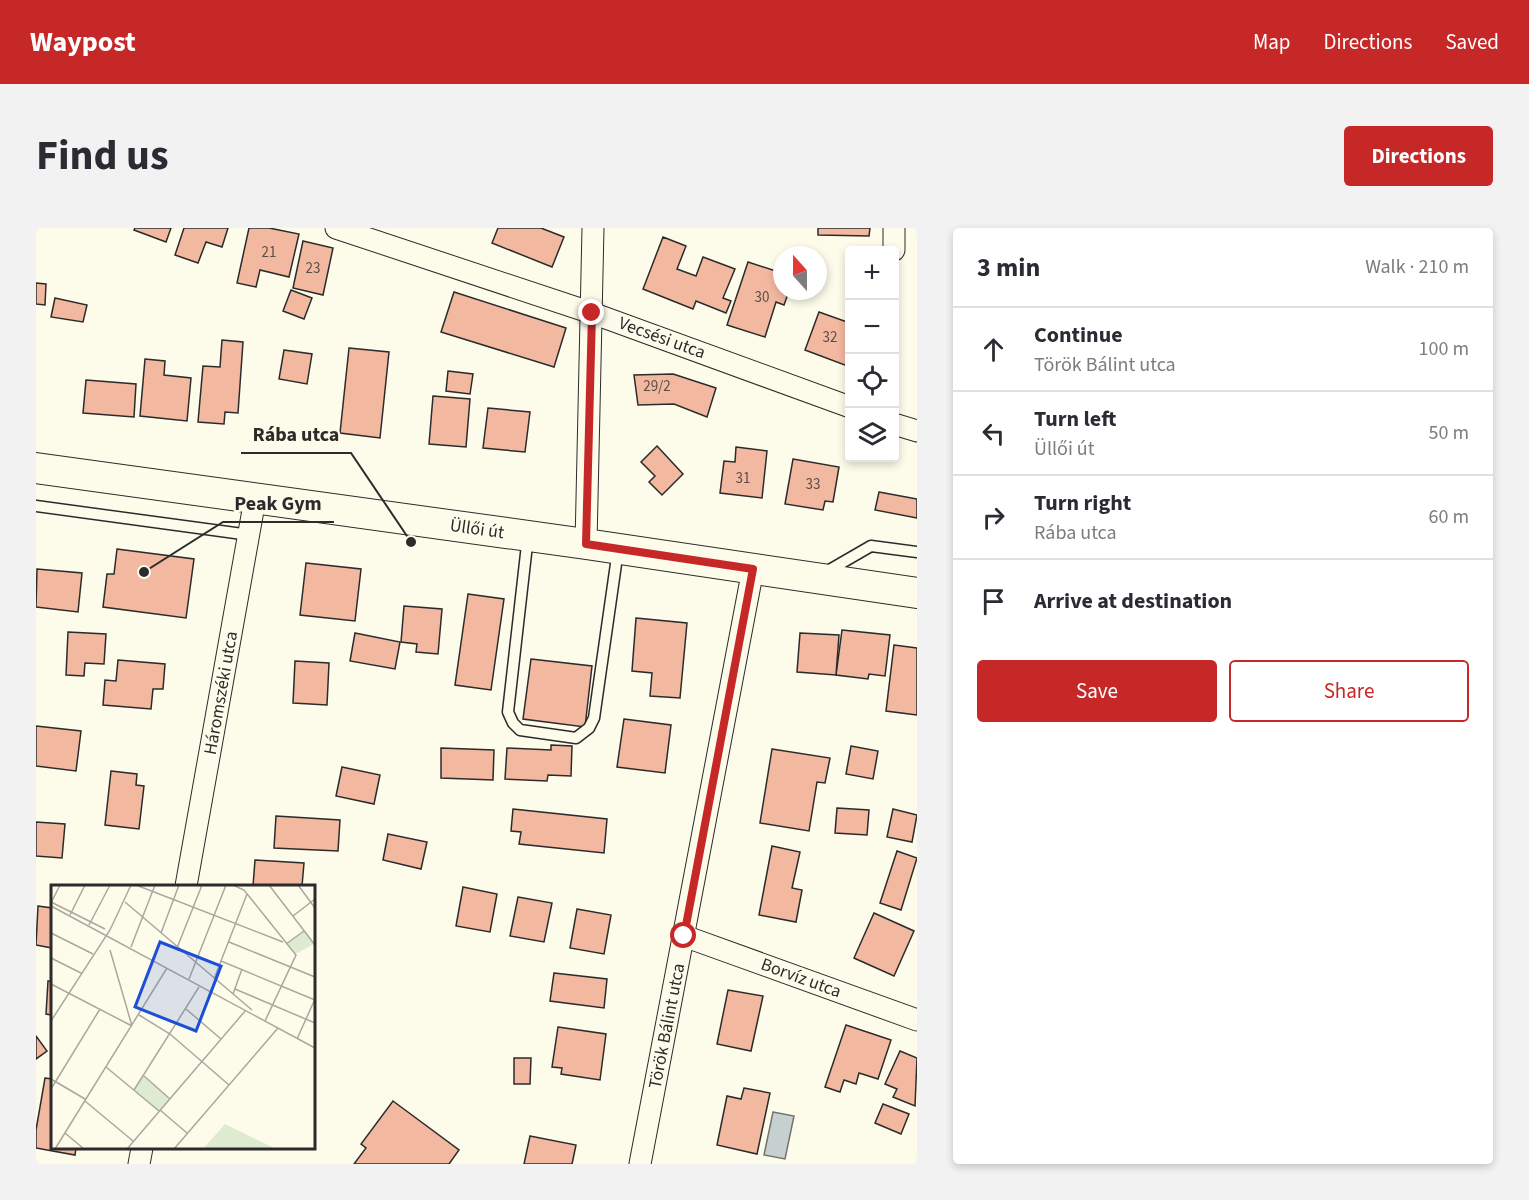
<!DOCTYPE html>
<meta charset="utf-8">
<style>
body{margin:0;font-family:"Source Sans 3",sans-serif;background:#f2f2f3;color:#2b2b33}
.controls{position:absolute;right:18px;top:18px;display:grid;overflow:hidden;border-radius:6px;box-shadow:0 3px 9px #0003}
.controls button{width:54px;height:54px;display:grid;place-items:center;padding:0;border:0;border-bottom:2px solid #e1e1e2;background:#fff;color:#2b2b33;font:30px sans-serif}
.compass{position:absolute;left:737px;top:18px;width:54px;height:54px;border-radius:50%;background:#fff;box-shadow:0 3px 9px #0003;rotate:339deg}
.stop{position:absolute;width:18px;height:18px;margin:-14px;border:4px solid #c62828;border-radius:50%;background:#fff}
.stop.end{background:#c62828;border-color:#fff;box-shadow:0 2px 6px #0008}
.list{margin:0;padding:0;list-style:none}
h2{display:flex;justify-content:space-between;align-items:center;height:78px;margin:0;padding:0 24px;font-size:26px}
h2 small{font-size:20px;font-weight:400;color:#7c7c81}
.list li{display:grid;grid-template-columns:39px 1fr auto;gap:18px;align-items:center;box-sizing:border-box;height:84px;padding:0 24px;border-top:2px solid #e1e1e2}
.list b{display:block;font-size:22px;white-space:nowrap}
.list p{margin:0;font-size:20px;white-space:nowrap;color:#7c7c81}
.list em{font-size:20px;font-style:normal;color:#7c7c81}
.actions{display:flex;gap:12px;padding:18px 24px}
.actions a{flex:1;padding:14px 0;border:2px solid #c62828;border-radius:6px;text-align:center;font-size:21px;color:#c62828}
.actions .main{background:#c62828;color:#fff}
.icon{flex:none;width:33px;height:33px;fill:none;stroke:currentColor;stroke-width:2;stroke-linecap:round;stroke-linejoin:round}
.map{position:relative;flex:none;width:881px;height:936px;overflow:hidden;border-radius:6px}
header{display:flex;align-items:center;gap:36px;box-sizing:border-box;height:84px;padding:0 30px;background:#c62828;color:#fff}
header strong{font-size:28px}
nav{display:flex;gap:33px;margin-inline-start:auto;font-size:21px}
.intro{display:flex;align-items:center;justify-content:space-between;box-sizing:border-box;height:144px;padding:0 36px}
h1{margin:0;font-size:42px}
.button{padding:15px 27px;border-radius:6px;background:#c62828;color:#fff;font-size:21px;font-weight:700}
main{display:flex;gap:36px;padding:0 36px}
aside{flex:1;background:#fff;border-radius:6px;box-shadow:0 3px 9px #0003}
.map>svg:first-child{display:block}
.water{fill:#c7d0d0;stroke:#74746e;stroke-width:1.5}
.building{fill:#f2b8a0;stroke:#2b2b2b;stroke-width:1.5}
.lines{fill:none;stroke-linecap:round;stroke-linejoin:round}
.lane-casing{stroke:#2b2b2b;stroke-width:13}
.street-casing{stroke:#2b2b2b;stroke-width:23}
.secondary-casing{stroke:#2b2b2b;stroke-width:32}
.lane{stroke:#fdfbea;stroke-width:10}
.street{stroke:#fdfbea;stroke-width:21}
.secondary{stroke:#fdfbea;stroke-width:30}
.route{stroke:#c62828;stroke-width:8}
.labels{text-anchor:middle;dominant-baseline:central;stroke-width:4.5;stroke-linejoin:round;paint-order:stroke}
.number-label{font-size:15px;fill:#5d4e48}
.street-label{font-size:18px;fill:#2b2b2b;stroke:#fdfbea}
.inset-road{fill:none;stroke:#a9a89e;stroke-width:1.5}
.view{fill:#1d4ed8;fill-opacity:0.15;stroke:#1d4ed8;stroke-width:3}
.inset-edge{fill:none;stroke:#2b2b2b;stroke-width:3}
.leader{fill:none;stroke:#2b2b2b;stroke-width:2}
.callout-dot{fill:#2b2b2b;stroke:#fdfbea;stroke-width:2}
.callout-label{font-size:20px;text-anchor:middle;font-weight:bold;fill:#2b2b2b;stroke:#fdfbea;stroke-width:4.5;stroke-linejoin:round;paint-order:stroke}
</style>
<header>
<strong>Waypost</strong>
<nav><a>Map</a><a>Directions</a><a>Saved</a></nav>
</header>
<div class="intro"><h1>Find us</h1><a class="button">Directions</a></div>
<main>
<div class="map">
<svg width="881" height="936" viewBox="0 0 881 936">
<rect width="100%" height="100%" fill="#fdfbea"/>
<!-- water -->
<path class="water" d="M737 884 758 888 749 931 728 927Z"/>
<!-- building -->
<g class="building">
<path d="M99 0H135L130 14 98 2Z"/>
<path d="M148 0H192L186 19 170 14 162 35 139 27Z"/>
<path d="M213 0H233L263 6 253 49 224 42 220 59 201 55Z"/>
<path d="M462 0H505L528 9 516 39 456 15Z"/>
<path d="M782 0H834L833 8 782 7Z"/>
<path d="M627 9 650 18 641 41 660 48 667 29 699 41 687 70 695 73 690 85 660 73 657 81 607 61Z"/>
<path d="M267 13 297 20 287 67 257 60Z"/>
<path d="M712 34 746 45V63H753L748 77 740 74 729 109 691 97Z"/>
<path d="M0 55 10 56 9 77 0 76Z"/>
<path d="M255 62 276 70 268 91 247 83Z"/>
<path d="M418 64 530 100 518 139 405 104Z"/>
<path d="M19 70 51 77 47 94 15 89Z"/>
<path d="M783 84 814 95V139L769 122Z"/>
<path d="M186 112 207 114 202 185 189 184 188 196 162 194 167 138 184 139Z"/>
<path d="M313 120 353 124 344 210 304 205Z"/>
<path d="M248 122 276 126 271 156 243 151Z"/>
<path d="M109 131 129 133 128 147 155 150 151 193 104 188Z"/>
<path d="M412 143 437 146 434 166 410 163Z"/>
<path d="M637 146 680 160 671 189 638 176 602 177 598 147Z"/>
<path d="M50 152 100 156 98 189 47 185Z"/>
<path d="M397 168 434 171 430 219 393 216Z"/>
<path d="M452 180 494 184 489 224 447 220Z"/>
<path d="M621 218 647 246 626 267 613 254 619 248 605 234Z"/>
<path d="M700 219 731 223 726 270 684 265 688 233 699 234Z"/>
<path d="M757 231 803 239 797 274 789 273 787 282 749 276Z"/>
<path d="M843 264 881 271V290L839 282Z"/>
<path d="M81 321 158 331 150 390 67 379 71 346H78Z"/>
<path d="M270 335 325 341 319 393 264 387Z"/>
<path d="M1 341 46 345 42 384 0 379Z"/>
<path d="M432 366 468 371 455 462 419 457Z"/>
<path d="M368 378 406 381 402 426 380 424 381 416 365 414Z"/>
<path d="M600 390 651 395 644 470 614 468 616 445 596 443Z"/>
<path d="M806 402 854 407 849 448 833 446 832 451 800 447Z"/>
<path d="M32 404 70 406 68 436 49 435 48 448 30 447Z"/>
<path d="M319 405 364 414 359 441 314 433Z"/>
<path d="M764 405 803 407 800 447 761 444Z"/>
<path d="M858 417 881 420V487L850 483Z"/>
<path d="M495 431 556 438 549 499 487 491Z"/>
<path d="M82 432 129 436 127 461H117L115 481 67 477 69 452 80 453Z"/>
<path d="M259 433 293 435 291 477 257 475Z"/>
<path d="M588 491 635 497 629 545 581 539Z"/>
<path d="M0 498 45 503 40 543 0 538Z"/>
<path d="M515 517 536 518 535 548 512 547 511 553 469 551 471 520 515 522Z"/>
<path d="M815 518 842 523 837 551 810 546Z"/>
<path d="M405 520 458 522 457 552 405 550Z"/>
<path d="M736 521 794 530 789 555 781 554 773 603 724 595Z"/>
<path d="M306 539 344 547 338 576 300 568Z"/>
<path d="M75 543 101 546 100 557 108 558 103 601 69 597Z"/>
<path d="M801 580 833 582 831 607 799 605Z"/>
<path d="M477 581 571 591 568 625 483 616 485 604 475 603Z"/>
<path d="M857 581 881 587 876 614 851 609Z"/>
<path d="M240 588 304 592 302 623 238 620Z"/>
<path d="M0 594 29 596 26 630 0 628Z"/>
<path d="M352 606 391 614 385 641 347 632Z"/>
<path d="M736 618 764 624 756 660 766 662 760 694 723 687Z"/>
<path d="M861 623 881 630 865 682 844 675Z"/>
<path d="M219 632 268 635 266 658H217Z"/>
<path d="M427 659 461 666 454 704 420 698Z"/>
<path d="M482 669 516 675 508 714 474 708Z"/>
<path d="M2 678 16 680V720L0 717Z"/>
<path d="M541 681 575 687 568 726 534 720Z"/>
<path d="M838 685 878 703 858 748 818 730Z"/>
<path d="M518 745 571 751 568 780 514 773Z"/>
<path d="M12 753H16V787L10 786Z"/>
<path d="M692 762 727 768 715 823 681 816Z"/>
<path d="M810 797 855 812 842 851 823 845 820 856 808 852 804 864 789 859Z"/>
<path d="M522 799 570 806 564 852 525 846 526 840 516 839Z"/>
<path d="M0 808 11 823 0 831Z"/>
<path d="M864 823 881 830 879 878 857 869 861 861 849 856Z"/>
<path d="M478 830H495L494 856H478Z"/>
<path d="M9 850 16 851V920H40L39 927 0 920V902Z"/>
<path d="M708 860 734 865 721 926 681 917 691 868 705 871Z"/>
<path d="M357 873 423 922 413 936H318L330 920 325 916Z"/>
<path d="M847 876 873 886 865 906 839 895Z"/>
<path d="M494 908 540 917 536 936H488Z"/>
</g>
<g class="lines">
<!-- lane casing -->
<g class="lane-casing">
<g id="lane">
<path d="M0 278 214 307"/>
<path d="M492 308 472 484 477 495 484 502 540 510 553 500 558 490 582 322"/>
<path d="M790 344 835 318 881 324"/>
</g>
</g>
<!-- street casing -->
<g class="street-casing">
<g id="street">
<path d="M300 0 556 85 814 179"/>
<path d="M858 22V0"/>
<path d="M858 196 881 203"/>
<path d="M550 316 557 0"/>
<path d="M150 658 219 271"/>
<path d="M648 708 881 792"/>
<path d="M103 936 106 920"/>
<path d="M604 936 717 341"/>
</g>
</g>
<!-- secondary casing -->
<g class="secondary-casing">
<path id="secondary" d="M0 240 550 316 881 365"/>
</g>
<!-- lane -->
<use href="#lane" class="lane"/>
<!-- street -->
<use href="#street" class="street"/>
<!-- secondary -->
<use href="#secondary" class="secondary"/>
</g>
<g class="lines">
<!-- route -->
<path class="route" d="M556 85 550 316 717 341 648 708"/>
</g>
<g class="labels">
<!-- number labels -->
<g class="number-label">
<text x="233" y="24">21</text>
<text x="277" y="40">23</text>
<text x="726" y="69">30</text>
<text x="794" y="109">32</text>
<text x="621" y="158">29/2</text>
<text x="707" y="250">31</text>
<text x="777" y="256">33</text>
</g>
<!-- street labels -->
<g class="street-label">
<text transform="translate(626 110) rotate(20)">Vecsési utca</text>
<text transform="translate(441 301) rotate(8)">Üllői út</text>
<text transform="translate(185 465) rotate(-80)">Háromszéki utca</text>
<text transform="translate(765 750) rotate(20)">Borvíz utca</text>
<text transform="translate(631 798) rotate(-79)">Török Bálint utca</text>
</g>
</g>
<!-- overview -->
<g transform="translate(15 657)">
<rect width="264" height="264" fill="#fdfbea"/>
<path d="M253 46 263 59 244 69 235 59ZM92 191 119 214 108 226 83 205ZM174 239 225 264H152Z" fill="#deebd1"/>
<path class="inset-road" d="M85 0 232 57M182 0 193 5 245 70 214 136M218 0 264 60M247 0 264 23M0 17 54 44M74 17 201 125M0 18 9 0M0 21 264 163M19 30 34 0M242 31 264 14M38 40 59 0M0 48 42 69M110 48 128 0M178 57 264 92M235 59 253 46M80 62 104 0M126 63 151 0M59 65 81 141M0 73 30 88M170 76 264 115M138 94 175 0M163 94 196 9M0 99 81 141M184 104 264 138M182 109 191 84M135 124 170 154M88 130 119 149 178 200M0 136 59 45 80 0M246 154 264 114M55 182 108 226M93 191 119 214M0 194 34 214M0 204 49 124M83 205 148 102M34 216 82 256M109 225 136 248M14 248 33 264M4 264 116 83M76 264 195 125M123 264 227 143"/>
<path class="view" d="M109 57 170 81 145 146 84 122Z"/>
<rect width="264" height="264" class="inset-edge"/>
</g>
<!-- callouts -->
<path class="leader" d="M375 314L315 225H205M108 344L187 294H298"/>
<g class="callout-dot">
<circle cx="375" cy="314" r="6"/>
<circle cx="108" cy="344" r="6"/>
</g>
<g class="callout-label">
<text x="260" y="213">Rába utca</text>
<text x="242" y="282">Peak Gym</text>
</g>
</svg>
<div class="controls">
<button>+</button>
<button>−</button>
<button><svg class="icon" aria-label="locate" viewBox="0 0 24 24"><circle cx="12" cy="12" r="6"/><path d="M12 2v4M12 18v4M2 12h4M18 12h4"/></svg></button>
<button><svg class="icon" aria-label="layers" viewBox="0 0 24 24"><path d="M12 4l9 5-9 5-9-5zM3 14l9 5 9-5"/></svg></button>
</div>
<svg class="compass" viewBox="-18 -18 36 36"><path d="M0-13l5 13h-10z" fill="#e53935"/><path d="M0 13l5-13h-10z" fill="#7c7c81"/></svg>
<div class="stop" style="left:648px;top:708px"></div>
<div class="stop end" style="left:556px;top:85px"></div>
</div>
<aside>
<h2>3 min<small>Walk · 210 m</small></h2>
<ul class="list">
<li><svg class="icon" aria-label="ahead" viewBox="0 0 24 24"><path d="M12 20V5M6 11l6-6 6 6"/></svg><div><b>Continue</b><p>Török Bálint utca</p></div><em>100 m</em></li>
<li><svg class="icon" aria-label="left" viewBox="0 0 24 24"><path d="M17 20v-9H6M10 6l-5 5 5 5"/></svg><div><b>Turn left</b><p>Üllői út</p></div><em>50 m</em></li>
<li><svg class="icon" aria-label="right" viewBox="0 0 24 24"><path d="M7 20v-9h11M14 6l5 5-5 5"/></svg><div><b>Turn right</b><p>Rába utca</p></div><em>60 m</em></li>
<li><svg class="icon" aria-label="arrive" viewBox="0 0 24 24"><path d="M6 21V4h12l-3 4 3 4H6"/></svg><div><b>Arrive at destination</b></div></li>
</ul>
<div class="actions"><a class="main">Save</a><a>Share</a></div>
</aside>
</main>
